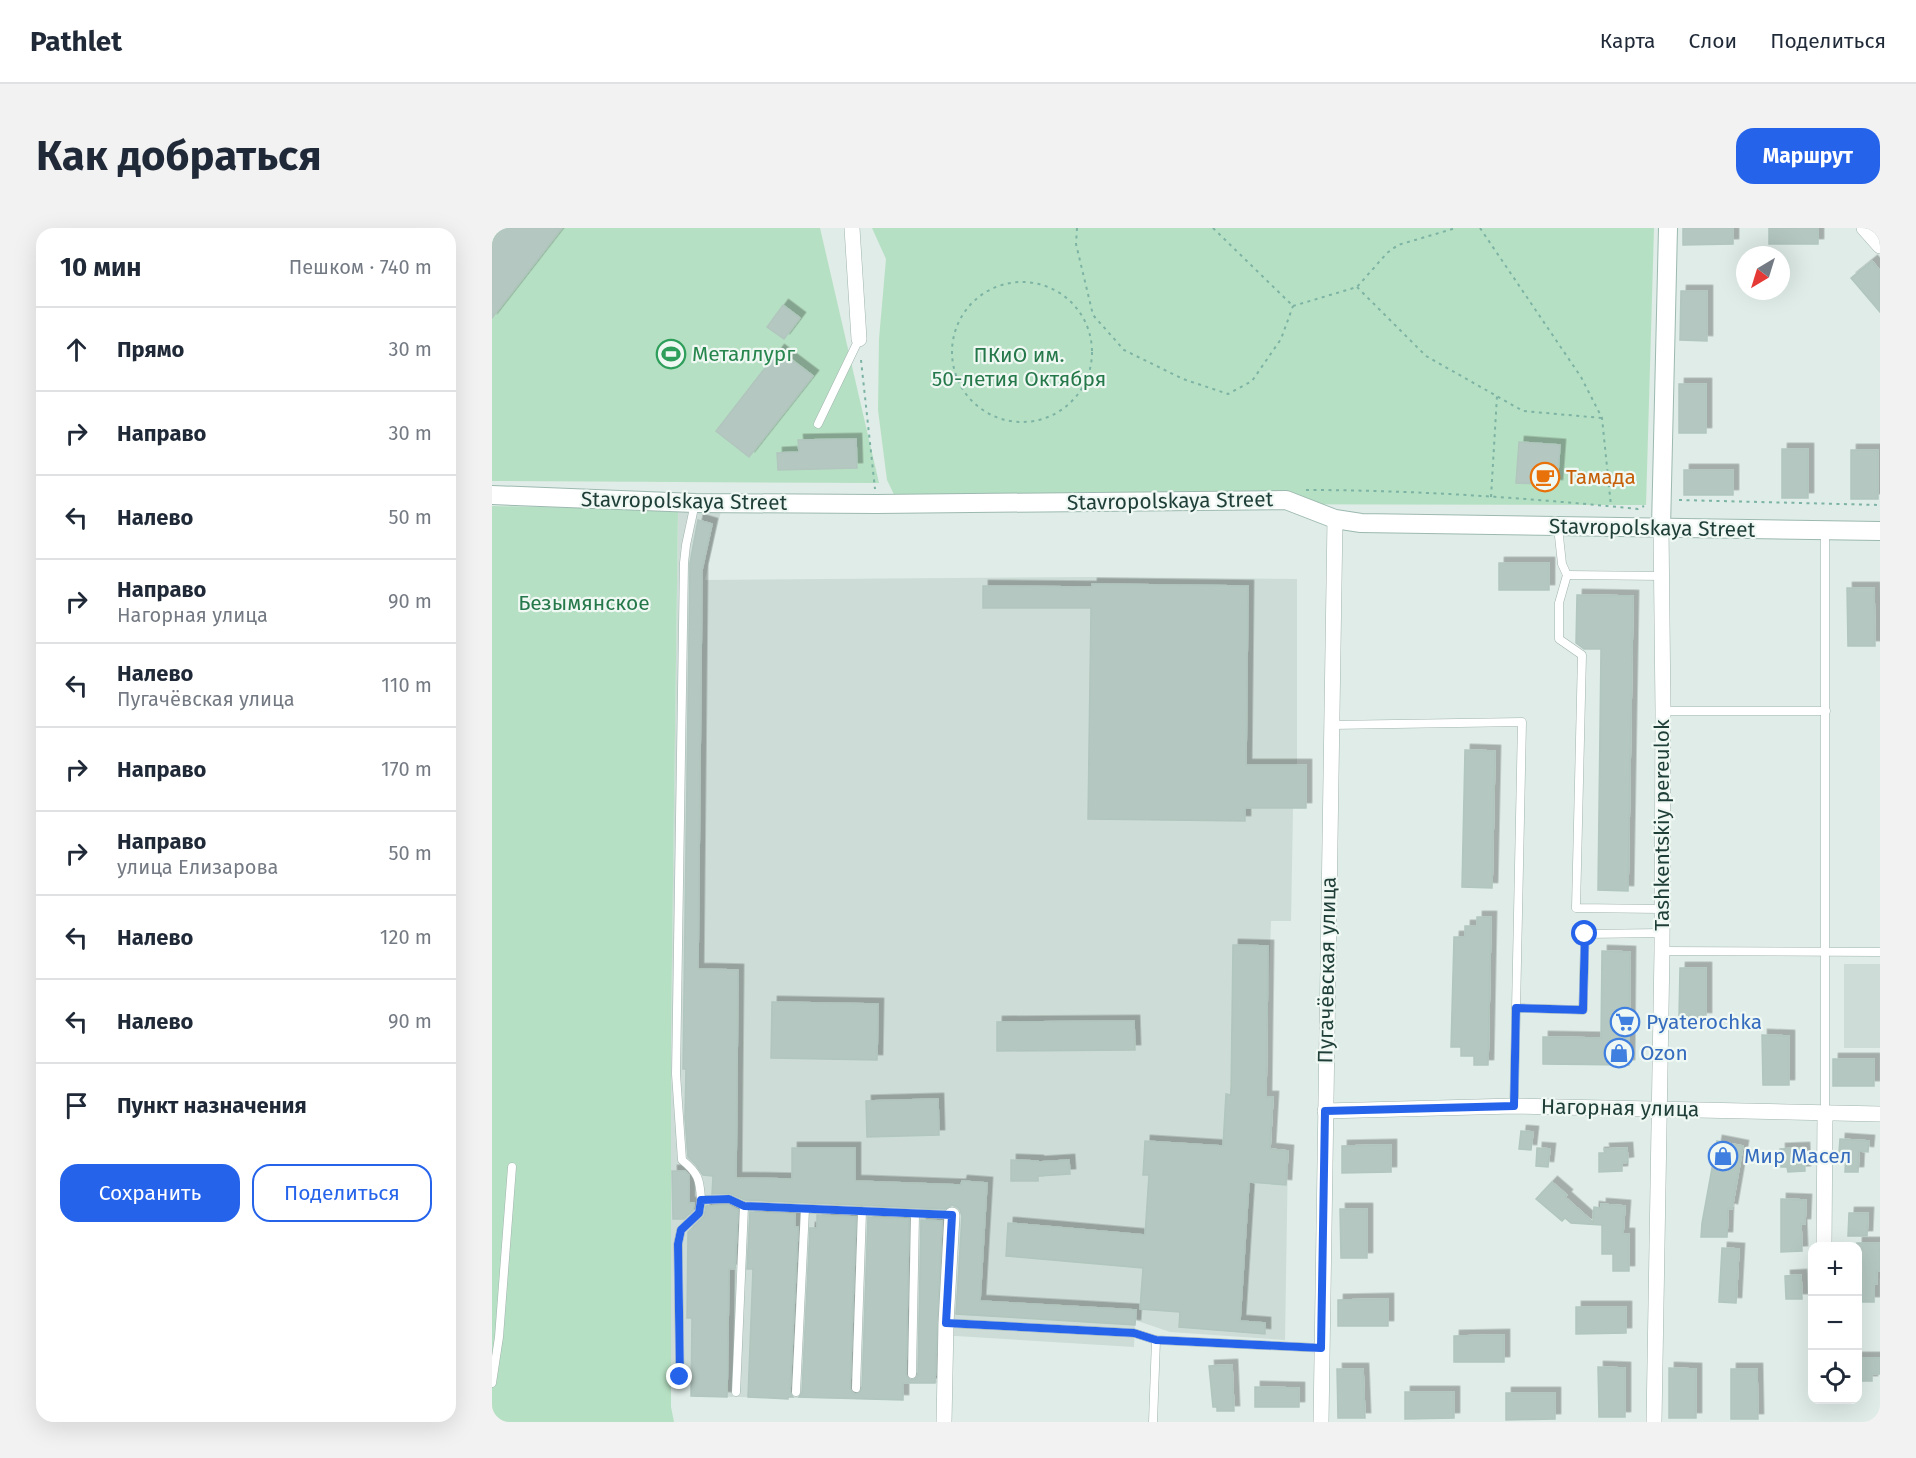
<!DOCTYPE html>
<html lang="ru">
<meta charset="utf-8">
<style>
body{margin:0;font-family:"Fira Sans",sans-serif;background:#f2f2f3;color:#1f2937}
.controls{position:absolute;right:18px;bottom:18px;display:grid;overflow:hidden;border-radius:12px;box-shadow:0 6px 24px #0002}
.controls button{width:54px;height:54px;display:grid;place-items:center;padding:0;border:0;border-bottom:2px solid #e0e1e3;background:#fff;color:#1f2937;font:30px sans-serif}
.compass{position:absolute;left:1244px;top:18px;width:54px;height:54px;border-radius:50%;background:#fff;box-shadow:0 6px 24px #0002;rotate:218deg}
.stop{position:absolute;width:18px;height:18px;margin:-14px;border:4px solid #2563eb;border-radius:50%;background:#fff}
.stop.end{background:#2563eb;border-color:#fff;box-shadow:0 2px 6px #0008}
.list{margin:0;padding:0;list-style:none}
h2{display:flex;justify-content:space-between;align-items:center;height:78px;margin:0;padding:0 24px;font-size:26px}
h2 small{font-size:20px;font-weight:400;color:#747a83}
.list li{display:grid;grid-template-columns:39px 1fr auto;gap:18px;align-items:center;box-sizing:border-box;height:84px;padding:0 24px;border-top:2px solid #e0e1e3}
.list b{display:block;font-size:22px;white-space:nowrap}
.list p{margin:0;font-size:20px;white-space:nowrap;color:#747a83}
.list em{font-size:20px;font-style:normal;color:#747a83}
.actions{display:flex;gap:12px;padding:18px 24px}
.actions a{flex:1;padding:14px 0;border:2px solid #2563eb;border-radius:18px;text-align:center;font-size:21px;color:#2563eb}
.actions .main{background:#2563eb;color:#fff}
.icon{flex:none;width:33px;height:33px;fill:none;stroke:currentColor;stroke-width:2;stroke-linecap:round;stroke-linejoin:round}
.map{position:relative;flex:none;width:1388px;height:1194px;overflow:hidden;border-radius:18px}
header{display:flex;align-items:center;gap:36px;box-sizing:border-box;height:84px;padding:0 30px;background:#fff;border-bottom:2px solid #e0e1e3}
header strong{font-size:28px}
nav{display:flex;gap:33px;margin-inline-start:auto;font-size:21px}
.intro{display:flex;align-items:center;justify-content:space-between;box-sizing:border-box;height:144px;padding:0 36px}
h1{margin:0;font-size:42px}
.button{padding:15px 27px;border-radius:18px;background:#2563eb;color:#fff;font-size:21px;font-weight:700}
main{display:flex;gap:36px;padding:0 36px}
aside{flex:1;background:#fff;border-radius:18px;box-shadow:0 6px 24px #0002}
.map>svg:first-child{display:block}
.built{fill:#cddcd6}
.green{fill:#b6e0c3}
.building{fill:#b4c7c0;stroke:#b1c6be;stroke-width:1.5;filter:url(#shadow)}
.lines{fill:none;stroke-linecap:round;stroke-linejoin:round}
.lane-casing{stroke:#a1b4af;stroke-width:9}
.street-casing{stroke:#a1b4af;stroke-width:16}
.secondary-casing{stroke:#9cb9b0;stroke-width:20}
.path{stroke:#7cb3a4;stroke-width:2;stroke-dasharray:3 4.5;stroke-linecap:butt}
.lane{stroke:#fff;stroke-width:8}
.street{stroke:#fff;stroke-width:15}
.secondary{stroke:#fff;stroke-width:18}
.route{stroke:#2563eb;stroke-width:8}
.labels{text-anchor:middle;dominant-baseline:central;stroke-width:4.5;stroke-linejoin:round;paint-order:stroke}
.leisure-label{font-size:21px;fill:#27864d;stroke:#f0f8f4;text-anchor:start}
.park-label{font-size:21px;fill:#257849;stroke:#f0f8f4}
.food-label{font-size:21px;fill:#c56008;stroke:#f0f8f4;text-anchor:start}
.street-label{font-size:21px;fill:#1e3e37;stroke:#f0f8f4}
.shop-label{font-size:21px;fill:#366cbe;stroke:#f0f8f4;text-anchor:start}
</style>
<header>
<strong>Pathlet</strong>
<nav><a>Карта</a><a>Слои</a><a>Поделиться</a></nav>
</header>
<div class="intro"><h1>Как добраться</h1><a class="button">Маршрут</a></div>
<main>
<aside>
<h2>10 мин<small>Пешком · 740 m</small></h2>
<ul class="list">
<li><svg class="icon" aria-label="ahead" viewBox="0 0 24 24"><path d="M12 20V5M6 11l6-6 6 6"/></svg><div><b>Прямо</b></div><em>30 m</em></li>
<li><svg class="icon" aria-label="right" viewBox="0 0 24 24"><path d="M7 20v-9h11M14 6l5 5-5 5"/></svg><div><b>Направо</b></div><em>30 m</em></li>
<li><svg class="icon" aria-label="left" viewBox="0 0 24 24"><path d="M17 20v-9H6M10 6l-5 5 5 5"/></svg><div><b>Налево</b></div><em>50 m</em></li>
<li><svg class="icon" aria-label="right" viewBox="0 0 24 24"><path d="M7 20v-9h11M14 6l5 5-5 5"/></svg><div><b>Направо</b><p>Нагорная улица</p></div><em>90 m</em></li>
<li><svg class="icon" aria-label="left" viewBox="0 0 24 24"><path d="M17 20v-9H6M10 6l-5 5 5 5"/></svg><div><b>Налево</b><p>Пугачёвская улица</p></div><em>110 m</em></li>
<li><svg class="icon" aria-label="right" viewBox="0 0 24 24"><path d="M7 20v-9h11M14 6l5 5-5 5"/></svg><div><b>Направо</b></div><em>170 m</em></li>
<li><svg class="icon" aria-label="right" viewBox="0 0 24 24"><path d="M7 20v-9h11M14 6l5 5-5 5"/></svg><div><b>Направо</b><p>улица Елизарова</p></div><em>50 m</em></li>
<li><svg class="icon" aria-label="left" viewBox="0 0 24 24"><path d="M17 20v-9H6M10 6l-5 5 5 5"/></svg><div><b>Налево</b></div><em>120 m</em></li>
<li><svg class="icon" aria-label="left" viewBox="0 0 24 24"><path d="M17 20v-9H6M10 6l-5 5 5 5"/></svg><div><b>Налево</b></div><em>90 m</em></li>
<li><svg class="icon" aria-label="arrive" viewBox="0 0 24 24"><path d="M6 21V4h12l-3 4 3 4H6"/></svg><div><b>Пункт назначения</b></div></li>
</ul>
<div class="actions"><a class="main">Сохранить</a><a>Поделиться</a></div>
</aside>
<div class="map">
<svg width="1388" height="1194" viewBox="0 0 1388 1194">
<defs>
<filter id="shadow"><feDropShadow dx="5.5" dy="-5.5" stdDeviation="0" flood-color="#0004"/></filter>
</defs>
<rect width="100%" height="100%" fill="#dfece7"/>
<!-- built -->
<g class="built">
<path d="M186 282 229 283 213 352 597 349 805 351V537H814V580H801L799 693H779L773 868 781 869 778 921 796 923 793 1112 678 1104 643 1092 642 1119 447 1107 446 1155H412L411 1172 199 1168V1151H179V801Z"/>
<rect x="1352" y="736" width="36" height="84"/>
</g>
<!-- green -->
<g class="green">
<path d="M0 0H328L387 255 0 253Z"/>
<path d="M380 0H1162L1154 277 630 276 410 283 395 252 386 182 387 111 394 31Z"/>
<path d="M0 278 186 282 179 801V1179L182 1194H0Z"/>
</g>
<!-- building -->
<g class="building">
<path d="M0 0H70L0 90Z"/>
<path d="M1191 0H1241V16L1191 17Z"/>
<rect x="1277" y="0" width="49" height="16"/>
<path d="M1380 33 1388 43V84L1359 50Z"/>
<path d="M1189 63H1215V113L1188 112Z"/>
<path d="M291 77 308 90 292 111 275 99Z"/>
<path d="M287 122 321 148 257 229 224 203Z"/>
<rect x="1187" y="156" width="27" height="49"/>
<path d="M364 211 365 240 286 242 285 225 307 224 306 212Z"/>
<path d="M1027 214 1068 217 1065 257 1024 255Z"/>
<rect x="1290" y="221" width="26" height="49"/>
<rect x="1359" y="222" width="27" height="49"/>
<rect x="1192" y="242" width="49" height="25"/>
<path d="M206 292 220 296 210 342 206 741 246 742 244 950 300 951V920H363V953L469 957 470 953 495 955 488 1073 644 1082 643 1097 464 1086 470 988 468 982 465 979 460 977 453 981 253 972 237 965 220 966 221 948 211 947 204 937 196 929 193 890 194 841H191L198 335Z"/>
<rect x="1007" y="335" width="50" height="27"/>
<path d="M600 356 756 358 754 537H814V580H753V593L596 591 599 380H491V358L600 359Z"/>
<path d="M1355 360H1382L1383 418H1356Z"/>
<path d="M1085 367 1141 368 1136 663 1106 662 1109 421H1092L1084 415Z"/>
<path d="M973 522 1003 523 1000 660 970 659Z"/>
<path d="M985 689H999L996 837H982V828H969V819H959L962 709H973V698H985Z"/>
<path d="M741 717 776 718 774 869H781L778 921 796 923 794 957 757 954 748 1093 773 1095V1106L687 1099 688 1084 648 1081 651 1040 514 1028 516 995 653 1007 657 947H651L653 913 731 918 734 866 739 867Z"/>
<path d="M1110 723 1138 724 1137 837 1051 836V809L1109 810Z"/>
<path d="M1188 740H1214V790L1187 789Z"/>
<path d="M280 774 386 776 385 832 279 830Z"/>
<path d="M642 793 643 822 505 823V794Z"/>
<path d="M1270 807 1297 808V857H1271Z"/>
<rect x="1341" y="831" width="41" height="27"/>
<path d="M446 871 447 907 375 909 374 873Z"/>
<path d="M1029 903 1041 904 1039 922 1027 921Z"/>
<path d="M1348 911 1377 913 1376 924 1367 923 1366 944H1353L1354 924H1347Z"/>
<path d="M1225 913 1251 918 1240 981 1236 980 1235 1009H1209L1210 995Z"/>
<path d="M899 917V944L850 945V918Z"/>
<path d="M1045 920 1058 921 1056 939 1044 938Z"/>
<path d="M1135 920 1136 934 1130 935V943L1107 944V925H1113L1112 921Z"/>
<path d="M1312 920 1313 943 1296 944 1295 939H1289L1288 921Z"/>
<path d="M519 932 546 933V934L577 932 578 946 546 948V953H519Z"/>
<path d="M180 943H193L197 947V975H202L201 982 192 991H181Z"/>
<path d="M1060 954 1075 967 1073 969 1101 994 1102 979 1109 980V976L1133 978 1131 1006H1137V1043H1121V1026H1110V997L1079 995 1073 990 1070 993 1044 971Z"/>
<path d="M1289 971 1314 972 1313 996H1309L1310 1023 1289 1024Z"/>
<path d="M236 977 246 982 243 1041H237L235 1169 199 1168 200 1090H195L196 1004 212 989 214 978Z"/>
<path d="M848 981H875V1030H849Z"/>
<path d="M258 984 303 986V999H306L298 1164 301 1169H296V1171L256 1169 261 1041H255Z"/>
<path d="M1357 985H1376L1375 1008H1356Z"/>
<path d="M325 987 364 989 358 1160 359 1163 363 1166 367 1165 370 1160 376 989 417 991 414 1146 415 1149 419 1152 423 1151 426 1146 429 992 450 993 443 1155H411V1172L307 1169 310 1164 318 1000H325Z"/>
<path d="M1365 1015H1388V1043H1385V1056L1382 1055V1074H1365Z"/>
<path d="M1230 1020 1247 1021 1244 1075 1227 1074Z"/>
<path d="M1309 1047 1310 1071H1294L1293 1048Z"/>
<path d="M896 1071V1098H846V1072Z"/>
<path d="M1084 1079H1134V1105L1084 1106Z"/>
<path d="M1012 1107V1134H962V1108Z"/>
<path d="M1365 1130H1388V1146H1380V1153H1365Z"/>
<path d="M740 1137 742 1183H725V1179H721L717 1138Z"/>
<path d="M1106 1139 1133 1140V1189H1107Z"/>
<path d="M1177 1140 1204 1141V1190H1177Z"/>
<path d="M845 1141H871L873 1190H846Z"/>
<path d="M1239 1141H1265L1266 1191H1239Z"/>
<path d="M763 1159 807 1160V1179H763Z"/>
<path d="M913 1164H962V1190L913 1191Z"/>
<path d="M1014 1165H1063V1191L1014 1192Z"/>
</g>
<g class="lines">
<!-- lane casing -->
<g class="lane-casing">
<g id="lane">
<path d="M326 196 367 111"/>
<path d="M203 275 194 317 192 335 184 846 190 932C206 945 208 951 209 972"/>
<path d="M1066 299 1070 336 1075 347 1067 375V411L1090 427 1084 680 1169 681"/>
<path d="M1075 347 1171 348"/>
<path d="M1171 483H1334"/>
<path d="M839 497 1030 494 1022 878"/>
<path d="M1170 723 1388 724"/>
<path d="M1024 780 1091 782 1093 706 1170 705"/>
<path d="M1333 886V302"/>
<path d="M454 1095 642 1105 664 1112 829 1120"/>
<path d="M420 1146 423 986"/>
<path d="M188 1149 186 1016 189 1002 207 985 209 972 237 971 252 978 460 987"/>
<path d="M0 1155 7 1109 20 939"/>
<path d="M364 1160 370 983"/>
<path d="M244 1164 252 978"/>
<path d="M304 1164 313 981"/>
<path d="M661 1194 664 1112"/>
</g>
</g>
<!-- street casing -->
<g class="street-casing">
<g id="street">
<path d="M360 0 367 111"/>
<path d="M1372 0 1388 18"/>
<path d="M833 883 1022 878 1388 886"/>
<path d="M1332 1018 1333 886"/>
<path d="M452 1194 454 1095 460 987"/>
<path d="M829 1194 843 291"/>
<path d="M1162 1194 1170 723 1171 483 1169 300"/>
</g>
</g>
<!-- secondary casing -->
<g class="secondary-casing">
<g id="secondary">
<path d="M0 267 203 275 384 276 794 272 843 291 869 295 1388 303"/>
<path d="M1169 300 1176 0"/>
</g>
</g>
<!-- path -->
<g class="path">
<path d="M585 0 584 16 601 87 632 122 691 151 736 166 760 153 789 111 801 78"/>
<path d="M721 0 801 78"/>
<path d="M988 0 1089 149 1110 190 1119 278"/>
<circle cx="530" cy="124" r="70"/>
<path d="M865 59 934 128 1031 183 1110 190"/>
<path d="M801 78 865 59 895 25 906 17 964 0"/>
<path d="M369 132 383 261"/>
<path d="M814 262C925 262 1036 270 1146 281L1152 278"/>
<path d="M999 269 1005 168"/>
<path d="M1187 272 1388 277"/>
</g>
<!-- lane -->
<use href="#lane" class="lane"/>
<!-- street -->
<use href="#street" class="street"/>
<!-- secondary -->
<use href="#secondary" class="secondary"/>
</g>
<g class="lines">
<!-- route -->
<path class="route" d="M188 1149 186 1016 189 1002 207 985 209 972 237 971 252 978 460 987 454 1095 642 1105 664 1112 829 1120 833 883 1022 878 1024 780 1091 782 1093 706"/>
</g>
<!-- icons -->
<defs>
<g id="stadium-ring" transform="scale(1.5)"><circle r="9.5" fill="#f0f8f4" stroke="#2e9e5b" stroke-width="1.5"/><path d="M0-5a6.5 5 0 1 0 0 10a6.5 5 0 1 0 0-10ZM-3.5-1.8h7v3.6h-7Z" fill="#2e9e5b"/></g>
<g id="cafe-ring" transform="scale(1.5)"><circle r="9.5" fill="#f0f8f4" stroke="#e8710a" stroke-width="1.5"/><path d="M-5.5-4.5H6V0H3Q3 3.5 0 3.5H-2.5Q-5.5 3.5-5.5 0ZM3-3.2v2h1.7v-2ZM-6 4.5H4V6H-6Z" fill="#e8710a"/></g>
<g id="supermarket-ring" transform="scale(1.5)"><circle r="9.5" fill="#f0f8f4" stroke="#3f7fe0" stroke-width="1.5"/><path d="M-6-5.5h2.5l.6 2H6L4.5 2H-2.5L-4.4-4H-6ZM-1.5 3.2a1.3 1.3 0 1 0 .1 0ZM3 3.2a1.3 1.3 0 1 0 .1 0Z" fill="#3f7fe0"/></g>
<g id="shop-ring" transform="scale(1.5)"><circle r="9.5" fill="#f0f8f4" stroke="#3f7fe0" stroke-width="1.5"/><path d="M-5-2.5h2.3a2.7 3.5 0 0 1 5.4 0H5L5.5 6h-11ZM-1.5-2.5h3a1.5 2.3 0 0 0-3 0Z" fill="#3f7fe0"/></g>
</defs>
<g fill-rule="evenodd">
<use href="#stadium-ring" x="179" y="126"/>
<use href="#cafe-ring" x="1053" y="249"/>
<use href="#supermarket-ring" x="1133" y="794"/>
<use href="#shop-ring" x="1127" y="825"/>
<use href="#shop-ring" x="1231" y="928"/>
</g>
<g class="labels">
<!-- leisure labels -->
<g class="leisure-label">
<text x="200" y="126">Металлург</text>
</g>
<!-- park labels -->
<g class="park-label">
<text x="527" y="127">ПКиО им.<tspan x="527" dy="24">50-летия Октября</tspan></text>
<text x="92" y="375">Безымянское</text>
</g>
<!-- food labels -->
<g class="food-label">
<text x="1074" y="249">Тамада</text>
</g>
<!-- street labels -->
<g class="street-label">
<text transform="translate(192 273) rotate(1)">Stavropolskaya Street</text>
<text transform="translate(678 273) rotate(-1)">Stavropolskaya Street</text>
<text transform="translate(1160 300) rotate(1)">Stavropolskaya Street</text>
<text transform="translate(1170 597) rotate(-90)">Tashkentskiy pereulok</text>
<text transform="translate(835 742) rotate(-89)">Пугачёвская улица</text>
<text transform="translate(1128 880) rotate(1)">Нагорная улица</text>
</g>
<!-- shop labels -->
<g class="shop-label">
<text x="1154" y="794">Pyaterochka</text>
<text x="1148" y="825">Ozon</text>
<text x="1252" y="928">Мир Масел</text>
</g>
</g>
</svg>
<div class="controls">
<button>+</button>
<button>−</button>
<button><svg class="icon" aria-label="locate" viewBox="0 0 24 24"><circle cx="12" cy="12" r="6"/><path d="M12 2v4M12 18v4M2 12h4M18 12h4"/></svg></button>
</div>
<svg class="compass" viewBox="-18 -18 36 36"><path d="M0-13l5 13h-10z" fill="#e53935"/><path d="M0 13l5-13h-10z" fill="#747a83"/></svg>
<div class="stop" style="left:1093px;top:706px"></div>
<div class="stop end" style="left:188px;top:1149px"></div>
</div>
</main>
